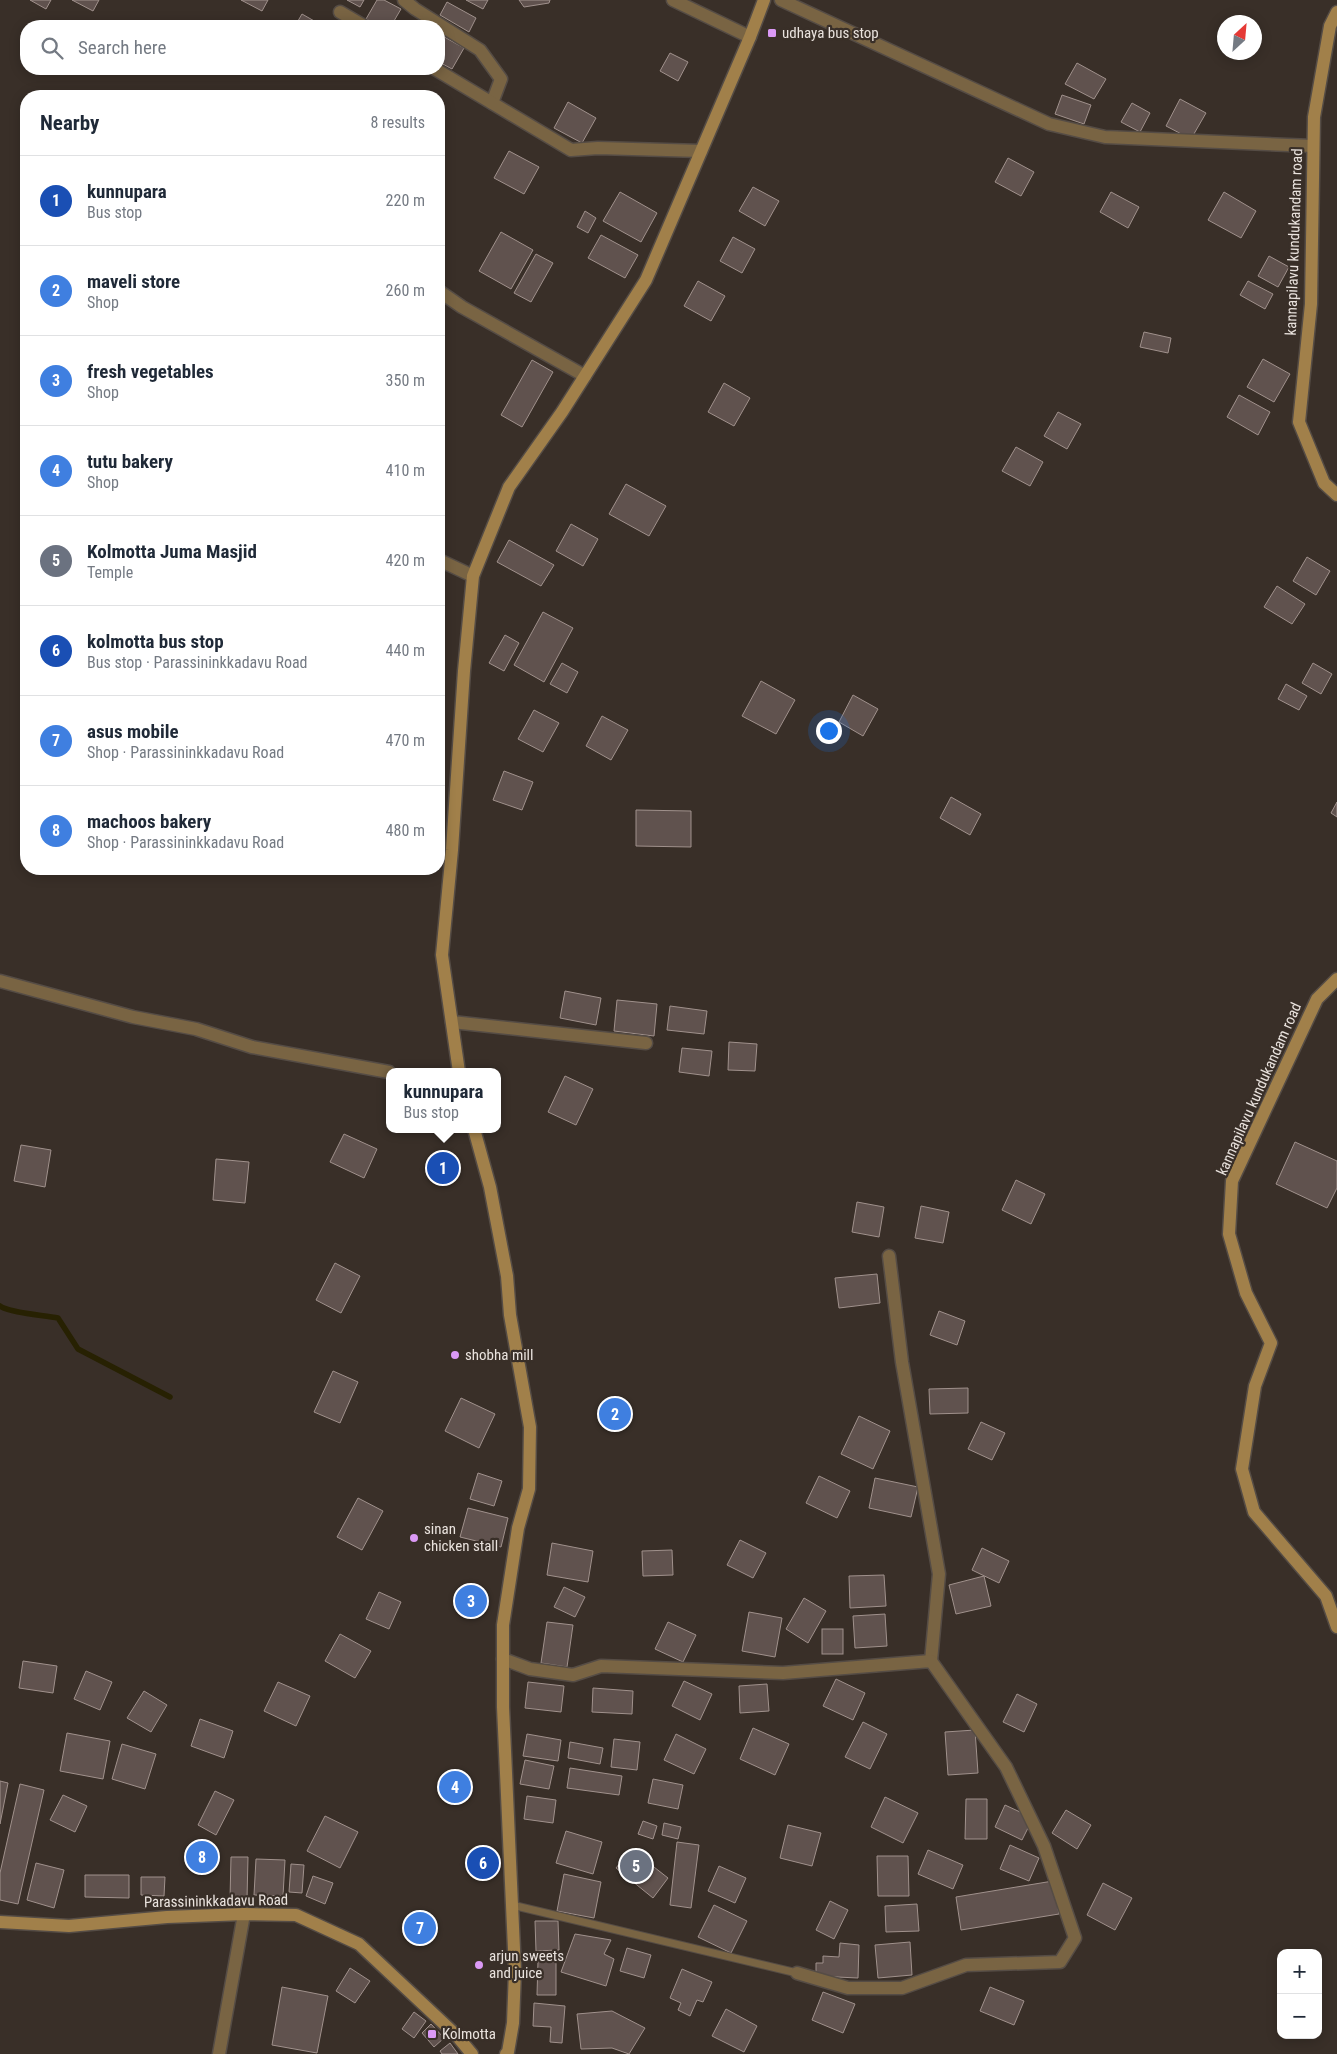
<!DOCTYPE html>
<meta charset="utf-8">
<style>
body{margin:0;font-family:"Roboto Condensed",sans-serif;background:#f2f2f3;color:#1f2937}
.controls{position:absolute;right:15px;bottom:15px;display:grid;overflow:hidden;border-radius:10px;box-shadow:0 2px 12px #0003}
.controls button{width:45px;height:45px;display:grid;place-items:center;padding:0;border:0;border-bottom:1px solid #e0e1e3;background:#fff;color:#1f2937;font:25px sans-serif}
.compass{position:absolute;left:1217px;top:15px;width:45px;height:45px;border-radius:50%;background:#fff;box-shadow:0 2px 12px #0003;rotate:26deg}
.you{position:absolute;left:828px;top:730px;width:18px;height:18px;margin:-12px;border:4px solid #fff;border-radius:50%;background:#1a73e8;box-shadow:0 0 0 8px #1a73e833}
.badge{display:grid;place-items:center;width:32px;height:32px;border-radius:50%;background:#745b8c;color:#fff;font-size:16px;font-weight:700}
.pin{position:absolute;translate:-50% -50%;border:2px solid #fff;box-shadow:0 1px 5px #0006}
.popup{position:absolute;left:386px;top:1068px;width:115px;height:65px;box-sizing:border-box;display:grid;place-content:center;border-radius:10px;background:#fff;filter:drop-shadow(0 1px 4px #0005);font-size:16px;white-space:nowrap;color:#747a83}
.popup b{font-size:19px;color:#1f2937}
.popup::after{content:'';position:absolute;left:50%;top:100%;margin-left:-10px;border:10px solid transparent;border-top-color:#fff}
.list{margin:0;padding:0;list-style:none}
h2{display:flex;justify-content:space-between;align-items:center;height:65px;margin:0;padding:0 20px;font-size:21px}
h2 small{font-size:16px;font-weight:400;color:#747a83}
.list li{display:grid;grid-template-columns:32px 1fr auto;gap:15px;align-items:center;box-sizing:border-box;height:90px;padding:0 20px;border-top:1px solid #e0e1e3}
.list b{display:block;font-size:19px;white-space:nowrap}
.list p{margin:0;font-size:16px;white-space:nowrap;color:#747a83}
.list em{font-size:16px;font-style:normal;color:#747a83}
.icon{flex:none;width:28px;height:28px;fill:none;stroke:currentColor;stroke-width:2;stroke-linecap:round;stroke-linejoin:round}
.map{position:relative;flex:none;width:1337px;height:2054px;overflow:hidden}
.search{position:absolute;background:#fff;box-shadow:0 2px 12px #0003;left:20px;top:20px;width:425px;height:55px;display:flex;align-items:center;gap:12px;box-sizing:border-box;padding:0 18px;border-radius:20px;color:#747a83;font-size:19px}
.panel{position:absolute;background:#fff;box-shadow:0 2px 12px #0003;left:20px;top:90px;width:425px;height:785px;border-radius:20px}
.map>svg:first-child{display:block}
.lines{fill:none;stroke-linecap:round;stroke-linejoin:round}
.stream{stroke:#272102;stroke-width:5.5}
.building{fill:#60524e;stroke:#a0918c}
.lane-casing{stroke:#554c45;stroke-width:9}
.street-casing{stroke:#554c45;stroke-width:15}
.secondary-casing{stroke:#554c45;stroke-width:15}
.lane{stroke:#796443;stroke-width:7}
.street{stroke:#796443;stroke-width:12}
.secondary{stroke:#a1804a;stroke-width:12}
.poi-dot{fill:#db99f5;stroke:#392f28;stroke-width:2}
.labels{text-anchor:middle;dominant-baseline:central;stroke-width:4.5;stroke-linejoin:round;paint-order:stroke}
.poi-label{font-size:15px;fill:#e9e2dd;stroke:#392f28;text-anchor:start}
.street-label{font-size:15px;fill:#e9e2dd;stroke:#392f28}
</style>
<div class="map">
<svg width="1337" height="2054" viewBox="0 0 1337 2054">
<rect width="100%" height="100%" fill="#392f28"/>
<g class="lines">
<!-- stream -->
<path class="stream" d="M0 1306C10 1313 43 1315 58 1318L78 1349 170 1397"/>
</g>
<!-- building -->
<g class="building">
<path d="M30 0H51L46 9Z"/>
<path d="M72 0H99L93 11Z"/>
<path d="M241 0H268L262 11Z"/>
<path d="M347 0H364L360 7Z"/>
<path d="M377 0H384L401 9 391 26H379L366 19Z"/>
<path d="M466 0H488L483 9Z"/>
<path d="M519 0H550L549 3 524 7Z"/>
<path d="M447 2 476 18 469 32 440 15Z"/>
<path d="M302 14 323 26H295Z"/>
<path d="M439 34 464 48 452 69 439 62Z"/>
<path d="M670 53 688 62 678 81 660 71Z"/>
<path d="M1077 63 1106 79 1094 99 1065 84Z"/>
<path d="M1062 95 1091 105 1084 124 1055 114Z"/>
<path d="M1180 99 1206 113 1191 139 1166 126Z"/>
<path d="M568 102 596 118 582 143 554 128Z"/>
<path d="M1132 103 1150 113 1140 132 1121 122Z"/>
<path d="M509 151 539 167 524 194 494 178Z"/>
<path d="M1008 158 1034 172 1021 196 995 182Z"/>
<path d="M753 187 779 201 765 226 739 211Z"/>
<path d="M620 192 657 213 641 242 603 221Z"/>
<path d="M1111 192 1139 207 1128 228 1100 212Z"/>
<path d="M1224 192 1256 211 1241 238 1208 220Z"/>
<path d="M585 211 596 218 588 233 577 227Z"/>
<path d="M501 232 533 250 511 289 479 271Z"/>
<path d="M601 235 638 255 625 278 588 258Z"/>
<path d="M733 237 755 249 742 273 720 261Z"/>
<path d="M536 254 553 263 531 302 514 293Z"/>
<path d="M1269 256 1289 267 1278 287 1258 276Z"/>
<path d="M698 281 725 296 711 321 684 306Z"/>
<path d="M1248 281 1273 294 1265 309 1240 295Z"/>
<path d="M1144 332 1171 338 1168 353 1140 347Z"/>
<path d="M1263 359 1290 374 1274 402 1247 387Z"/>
<path d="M532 360 553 372 522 427 501 415Z"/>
<path d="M724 383 750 398 734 426 708 412Z"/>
<path d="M1239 395 1270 412 1258 435 1227 417Z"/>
<path d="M1058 412 1081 424 1067 449 1044 436Z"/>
<path d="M1016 447 1043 462 1030 486 1002 471Z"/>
<path d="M626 484 666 506 649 536 609 514Z"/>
<path d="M571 524 598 539 583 566 556 551Z"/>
<path d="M509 540 554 565 541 586 497 562Z"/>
<path d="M1307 557 1330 571 1316 595 1293 581Z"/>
<path d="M1277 586 1305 604 1292 624 1264 607Z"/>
<path d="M543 612 573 628 544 682 514 665Z"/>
<path d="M505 635 519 643 504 671 489 663Z"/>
<path d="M562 663 578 672 567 693 550 684Z"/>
<path d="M1313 663 1332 674 1321 694 1302 683Z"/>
<path d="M761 681 795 700 776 734 742 716Z"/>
<path d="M1286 684 1307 696 1299 710 1278 699Z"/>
<path d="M853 695 878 709 863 736 839 722Z"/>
<path d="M534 710 559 723 543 752 518 739Z"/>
<path d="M602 716 628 730 611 760 586 746Z"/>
<path d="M504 771 533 782 522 810 493 800Z"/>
<path d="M951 797 981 814 970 835 940 818Z"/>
<path d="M1337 802V817L1331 813Z"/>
<path d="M636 810 691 811V847L636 846Z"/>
<path d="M565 991 601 998 596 1025 560 1018Z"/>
<path d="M617 1000 657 1004 654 1036 614 1031Z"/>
<path d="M670 1006 707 1011 704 1034 667 1030Z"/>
<path d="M729 1042 757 1044 755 1071 728 1070Z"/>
<path d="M682 1048 712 1051 709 1076 679 1072Z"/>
<path d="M565 1076 593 1089 576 1125 548 1112Z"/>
<path d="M344 1134 377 1149 364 1178 330 1162Z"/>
<path d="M1295 1142 1337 1161V1188L1327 1208 1276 1184Z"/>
<path d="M21 1145 51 1150 45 1187 14 1181Z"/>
<path d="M216 1159 249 1162 245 1203 213 1200Z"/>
<path d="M1016 1180 1045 1194 1031 1224 1002 1210Z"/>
<path d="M857 1202 884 1207 879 1237 852 1232Z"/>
<path d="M921 1206 949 1212 943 1243 915 1238Z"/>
<path d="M335 1263 360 1276 341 1313 316 1300Z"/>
<path d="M877 1274 880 1303 839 1308 835 1278Z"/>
<path d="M939 1311 965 1321 957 1345 930 1335Z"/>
<path d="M333 1371 358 1382 340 1423 314 1412Z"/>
<path d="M968 1388V1413L930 1414 929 1389Z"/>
<path d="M461 1398 495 1414 479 1448 445 1431Z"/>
<path d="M859 1416 890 1431 873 1469 841 1454Z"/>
<path d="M981 1422 1005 1433 992 1460 968 1449Z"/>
<path d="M478 1473 502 1481 494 1506 470 1499Z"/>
<path d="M819 1476 850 1491 837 1518 806 1503Z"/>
<path d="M875 1478 918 1487 911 1517 869 1508Z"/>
<path d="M358 1498 383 1511 362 1550 337 1537Z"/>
<path d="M468 1508 508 1518 501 1547 460 1537Z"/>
<path d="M740 1540 766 1553 753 1578 727 1565Z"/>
<path d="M552 1543 593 1551 588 1582 547 1575Z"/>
<path d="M982 1548 1009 1561 999 1583 972 1570Z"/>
<path d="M672 1550 673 1575 643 1576 642 1551Z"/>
<path d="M884 1575 886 1606 850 1608 849 1576Z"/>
<path d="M984 1576 991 1606 956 1614 949 1585Z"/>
<path d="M564 1587 585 1597 575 1617 554 1607Z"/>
<path d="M379 1592 401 1602 389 1629 366 1619Z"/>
<path d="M804 1598 826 1611 808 1643 786 1629Z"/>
<path d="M749 1612 782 1618 775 1657 742 1651Z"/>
<path d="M885 1614 887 1646 855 1648 853 1616Z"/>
<path d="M547 1622 573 1625 567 1667 541 1663Z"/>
<path d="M668 1622 696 1635 683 1662 655 1649Z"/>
<rect x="822" y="1629" width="21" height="25"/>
<path d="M340 1634 371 1651 355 1678 325 1661Z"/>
<path d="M23 1661 57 1666 53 1693 19 1688Z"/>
<path d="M86 1671 112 1682 100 1710 74 1699Z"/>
<path d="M836 1679 865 1693 853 1720 823 1706Z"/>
<path d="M684 1681 712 1694 700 1720 672 1706Z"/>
<path d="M278 1682 310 1696 296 1726 264 1711Z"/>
<path d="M528 1682 564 1686 561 1712 525 1708Z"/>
<path d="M767 1684 769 1711 740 1713 739 1686Z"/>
<path d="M593 1688 633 1691 632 1714 592 1712Z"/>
<path d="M144 1691 167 1705 151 1732 127 1718Z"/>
<path d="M1017 1694 1037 1704 1024 1732 1003 1722Z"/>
<path d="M200 1719 233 1731 224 1758 191 1746Z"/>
<path d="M863 1722 887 1734 870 1769 845 1757Z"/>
<path d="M753 1728 789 1744 775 1775 740 1759Z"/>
<path d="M975 1730 978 1773 948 1775 945 1732Z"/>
<path d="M67 1733 110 1741 103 1779 60 1771Z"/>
<path d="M527 1734 561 1740 558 1761 523 1756Z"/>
<path d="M676 1734 706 1749 694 1774 664 1760Z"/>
<path d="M614 1739 640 1742 637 1770 611 1767Z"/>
<path d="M570 1742 603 1748 600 1764 568 1758Z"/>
<path d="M122 1744 156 1754 145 1789 112 1779Z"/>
<path d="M525 1760 554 1766 549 1789 520 1784Z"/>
<path d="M570 1768 622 1776 619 1795 567 1788Z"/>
<path d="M653 1779 683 1785 678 1809 648 1803Z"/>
<path d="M0 1781 8 1783 0 1824Z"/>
<path d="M20 1784 44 1790 18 1904 0 1900V1873Z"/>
<path d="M215 1791 234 1800 216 1835 198 1825Z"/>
<path d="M63 1795 87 1806 75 1832 50 1820Z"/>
<path d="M527 1796 556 1800 553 1823 524 1819Z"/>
<path d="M885 1797 918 1813 903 1843 871 1827Z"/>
<path d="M966 1799H987V1839H965Z"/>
<path d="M1005 1805 1033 1818 1022 1840 995 1827Z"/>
<path d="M1066 1810 1091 1825 1077 1849 1052 1833Z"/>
<path d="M325 1816 358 1832 340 1868 307 1851Z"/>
<path d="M643 1821 657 1826 653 1839 638 1834Z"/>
<path d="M664 1823 681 1827 678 1839 662 1835Z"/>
<path d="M788 1825 821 1833 812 1866 780 1858Z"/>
<path d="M566 1831 602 1842 593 1874 556 1863Z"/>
<path d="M677 1842 699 1845 691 1908 670 1905Z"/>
<path d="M1010 1845 1039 1858 1029 1881 1000 1869Z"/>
<path d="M631 1849 668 1878 653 1898 616 1868Z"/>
<path d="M928 1850 963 1865 953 1889 918 1874Z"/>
<path d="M877 1856H908L909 1896H878Z"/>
<path d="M231 1857H248L247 1899H230Z"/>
<path d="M256 1859 285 1860 283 1896 254 1895Z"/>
<path d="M36 1863 64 1870 54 1908 27 1900Z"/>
<path d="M291 1864 304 1865 302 1893 289 1892Z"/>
<path d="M719 1866 746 1878 735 1903 708 1891Z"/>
<path d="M564 1874 601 1882 594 1918 557 1911Z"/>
<path d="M85 1875H129V1898L85 1897Z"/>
<path d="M313 1876 333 1883 325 1904 306 1896Z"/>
<path d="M141 1877H165L164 1896 141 1895Z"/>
<path d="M1053 1881 1059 1914 961 1930 956 1897Z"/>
<path d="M1103 1883 1132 1898 1115 1930 1087 1915Z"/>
<path d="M830 1901 848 1910 834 1939 816 1930Z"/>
<path d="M917 1904 919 1931 886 1932 885 1906Z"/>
<path d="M714 1905 747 1921 731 1953 698 1937Z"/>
<path d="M535 1921H558L559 1950 536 1951Z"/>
<path d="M575 1934 611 1940 604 1954 614 1959 606 1986 561 1972Z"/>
<path d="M910 1942 912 1975 878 1978 875 1945Z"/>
<path d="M840 1943 859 1945 858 1978 816 1976V1963H823V1956L839 1957Z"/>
<path d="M627 1948 651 1955 644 1978 620 1971Z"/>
<path d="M538 1961 556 1962V1995H537Z"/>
<path d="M350 1968 370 1981 355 2003 336 1991Z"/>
<path d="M682 1969 712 1982 703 2002 697 2000 690 2016 678 2010 681 2003 670 1998Z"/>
<path d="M282 1987 328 1996 317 2053 272 2045Z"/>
<path d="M990 1987 1024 2001 1014 2025 980 2011Z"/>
<path d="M823 1992 855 2004 843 2033 812 2020Z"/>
<path d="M534 2003 565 2006 562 2043 550 2042 551 2027 533 2026Z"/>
<path d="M726 2009 757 2026 744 2052 712 2036Z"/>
<path d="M612 2011 645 2028 629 2054 612 2048 581 2049 577 2014Z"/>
<path d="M414 2012 426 2021 414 2038 402 2029Z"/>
<path d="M431 2024 444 2038 434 2047 422 2033Z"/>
<path d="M450 2043 458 2054H442L440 2051Z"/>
</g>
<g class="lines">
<!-- lane casing -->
<g class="lane-casing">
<path id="lane" d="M512 1905 797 1973"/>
</g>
<!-- street casing -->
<g class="street-casing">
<g id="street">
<path d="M404 0 415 9 480 50 501 79 492 103"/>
<path d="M673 0 750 37"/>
<path d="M781 0 1049 124 1105 137 1313 146"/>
<path d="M340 12 364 26"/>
<path d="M435 69 571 150 598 148 701 151"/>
<path d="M439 291 462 307 585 376"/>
<path d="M439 560 473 576"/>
<path d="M0 981 133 1017 196 1029 252 1047 389 1072"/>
<path d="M452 1022 646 1043"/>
<path d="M889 1256 902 1362 939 1574 931 1661"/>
<path d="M503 1659 530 1669 573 1675 601 1666 783 1673 931 1661 1006 1767 1044 1846 1075 1938 1060 1962 966 1965 902 1988H848L797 1973"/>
<path d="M219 2054 244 1914"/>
</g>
</g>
<!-- secondary casing -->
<g class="secondary-casing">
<g id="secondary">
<path d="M1337 12 1330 26 1314 117 1311 304 1299 422 1324 483 1337 495"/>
<path d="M1337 979 1317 999 1232 1181 1229 1234 1246 1293 1271 1343 1255 1386 1242 1469 1254 1512 1326 1596 1337 1627"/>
<path d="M459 1072 442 955 452 850 464 671 473 576 509 487 562 412 646 280 750 37 764 0"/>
<path d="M474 1129 490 1187 507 1276 510 1315 530 1427 529 1489 518 1528 503 1625V1707L515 1971 513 2023 508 2052 506 2054"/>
<path d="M0 1922 69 1926 167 1917 244 1914 296 1915 359 1944 457 2036 472 2054"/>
</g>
</g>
<!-- lane -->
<use href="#lane" class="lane"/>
<!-- street -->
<use href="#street" class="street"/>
<!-- secondary -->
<use href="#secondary" class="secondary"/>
</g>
<!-- markers -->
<g class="poi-dot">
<rect x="767" y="28" width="10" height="10" rx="2.5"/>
<circle cx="455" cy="1355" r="5"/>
<circle cx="414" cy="1538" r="5"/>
<circle cx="479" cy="1965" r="5"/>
<rect x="427" y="2029" width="10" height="10" rx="2.5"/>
</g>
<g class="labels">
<!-- poi labels -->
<g class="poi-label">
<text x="782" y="33">udhaya bus stop</text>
<text x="465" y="1355">shobha mill</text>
<text x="424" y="1529">sinan<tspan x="424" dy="17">chicken stall</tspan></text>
<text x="489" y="1956">arjun sweets<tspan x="489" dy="17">and juice</tspan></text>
<text x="442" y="2034">Kolmotta</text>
</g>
<!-- street labels -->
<g class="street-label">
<text transform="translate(1294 242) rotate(-88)">kannapilavu kundukandam road</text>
<text transform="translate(1259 1089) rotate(-66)">kannapilavu kundukandam road</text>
<text transform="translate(216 1901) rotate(-1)">Parassininkkadavu Road</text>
</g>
</g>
</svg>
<div class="controls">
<button>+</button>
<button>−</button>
</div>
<svg class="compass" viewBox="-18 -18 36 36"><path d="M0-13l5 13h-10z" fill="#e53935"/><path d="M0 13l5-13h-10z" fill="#747a83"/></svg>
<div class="you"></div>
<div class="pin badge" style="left:443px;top:1168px;background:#1a4fb4">1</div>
<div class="popup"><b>kunnupara</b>Bus stop</div>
<div class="pin badge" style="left:615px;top:1414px;background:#3f7fe0">2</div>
<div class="pin badge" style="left:471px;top:1601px;background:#3f7fe0">3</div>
<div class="pin badge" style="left:455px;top:1787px;background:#3f7fe0">4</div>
<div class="pin badge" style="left:636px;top:1866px;background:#6b7280">5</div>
<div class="pin badge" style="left:483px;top:1863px;background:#1a4fb4">6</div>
<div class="pin badge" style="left:420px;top:1928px;background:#3f7fe0">7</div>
<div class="pin badge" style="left:202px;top:1857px;background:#3f7fe0">8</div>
<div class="search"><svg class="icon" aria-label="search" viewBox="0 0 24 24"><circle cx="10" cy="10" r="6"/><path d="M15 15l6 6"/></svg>Search here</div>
<section class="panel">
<h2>Nearby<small>8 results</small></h2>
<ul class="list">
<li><span class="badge" style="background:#1a4fb4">1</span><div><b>kunnupara</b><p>Bus stop</p></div><em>220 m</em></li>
<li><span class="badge" style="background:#3f7fe0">2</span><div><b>maveli store</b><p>Shop</p></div><em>260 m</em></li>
<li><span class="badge" style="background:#3f7fe0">3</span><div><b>fresh vegetables</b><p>Shop</p></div><em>350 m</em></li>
<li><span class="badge" style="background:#3f7fe0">4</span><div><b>tutu bakery</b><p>Shop</p></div><em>410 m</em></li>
<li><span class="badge" style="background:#6b7280">5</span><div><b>Kolmotta Juma Masjid</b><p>Temple</p></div><em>420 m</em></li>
<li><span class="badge" style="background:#1a4fb4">6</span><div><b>kolmotta bus stop</b><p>Bus stop · Parassininkkadavu Road</p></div><em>440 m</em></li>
<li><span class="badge" style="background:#3f7fe0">7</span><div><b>asus mobile</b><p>Shop · Parassininkkadavu Road</p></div><em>470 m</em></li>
<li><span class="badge" style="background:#3f7fe0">8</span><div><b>machoos bakery</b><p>Shop · Parassininkkadavu Road</p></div><em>480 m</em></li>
</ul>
</section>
</div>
